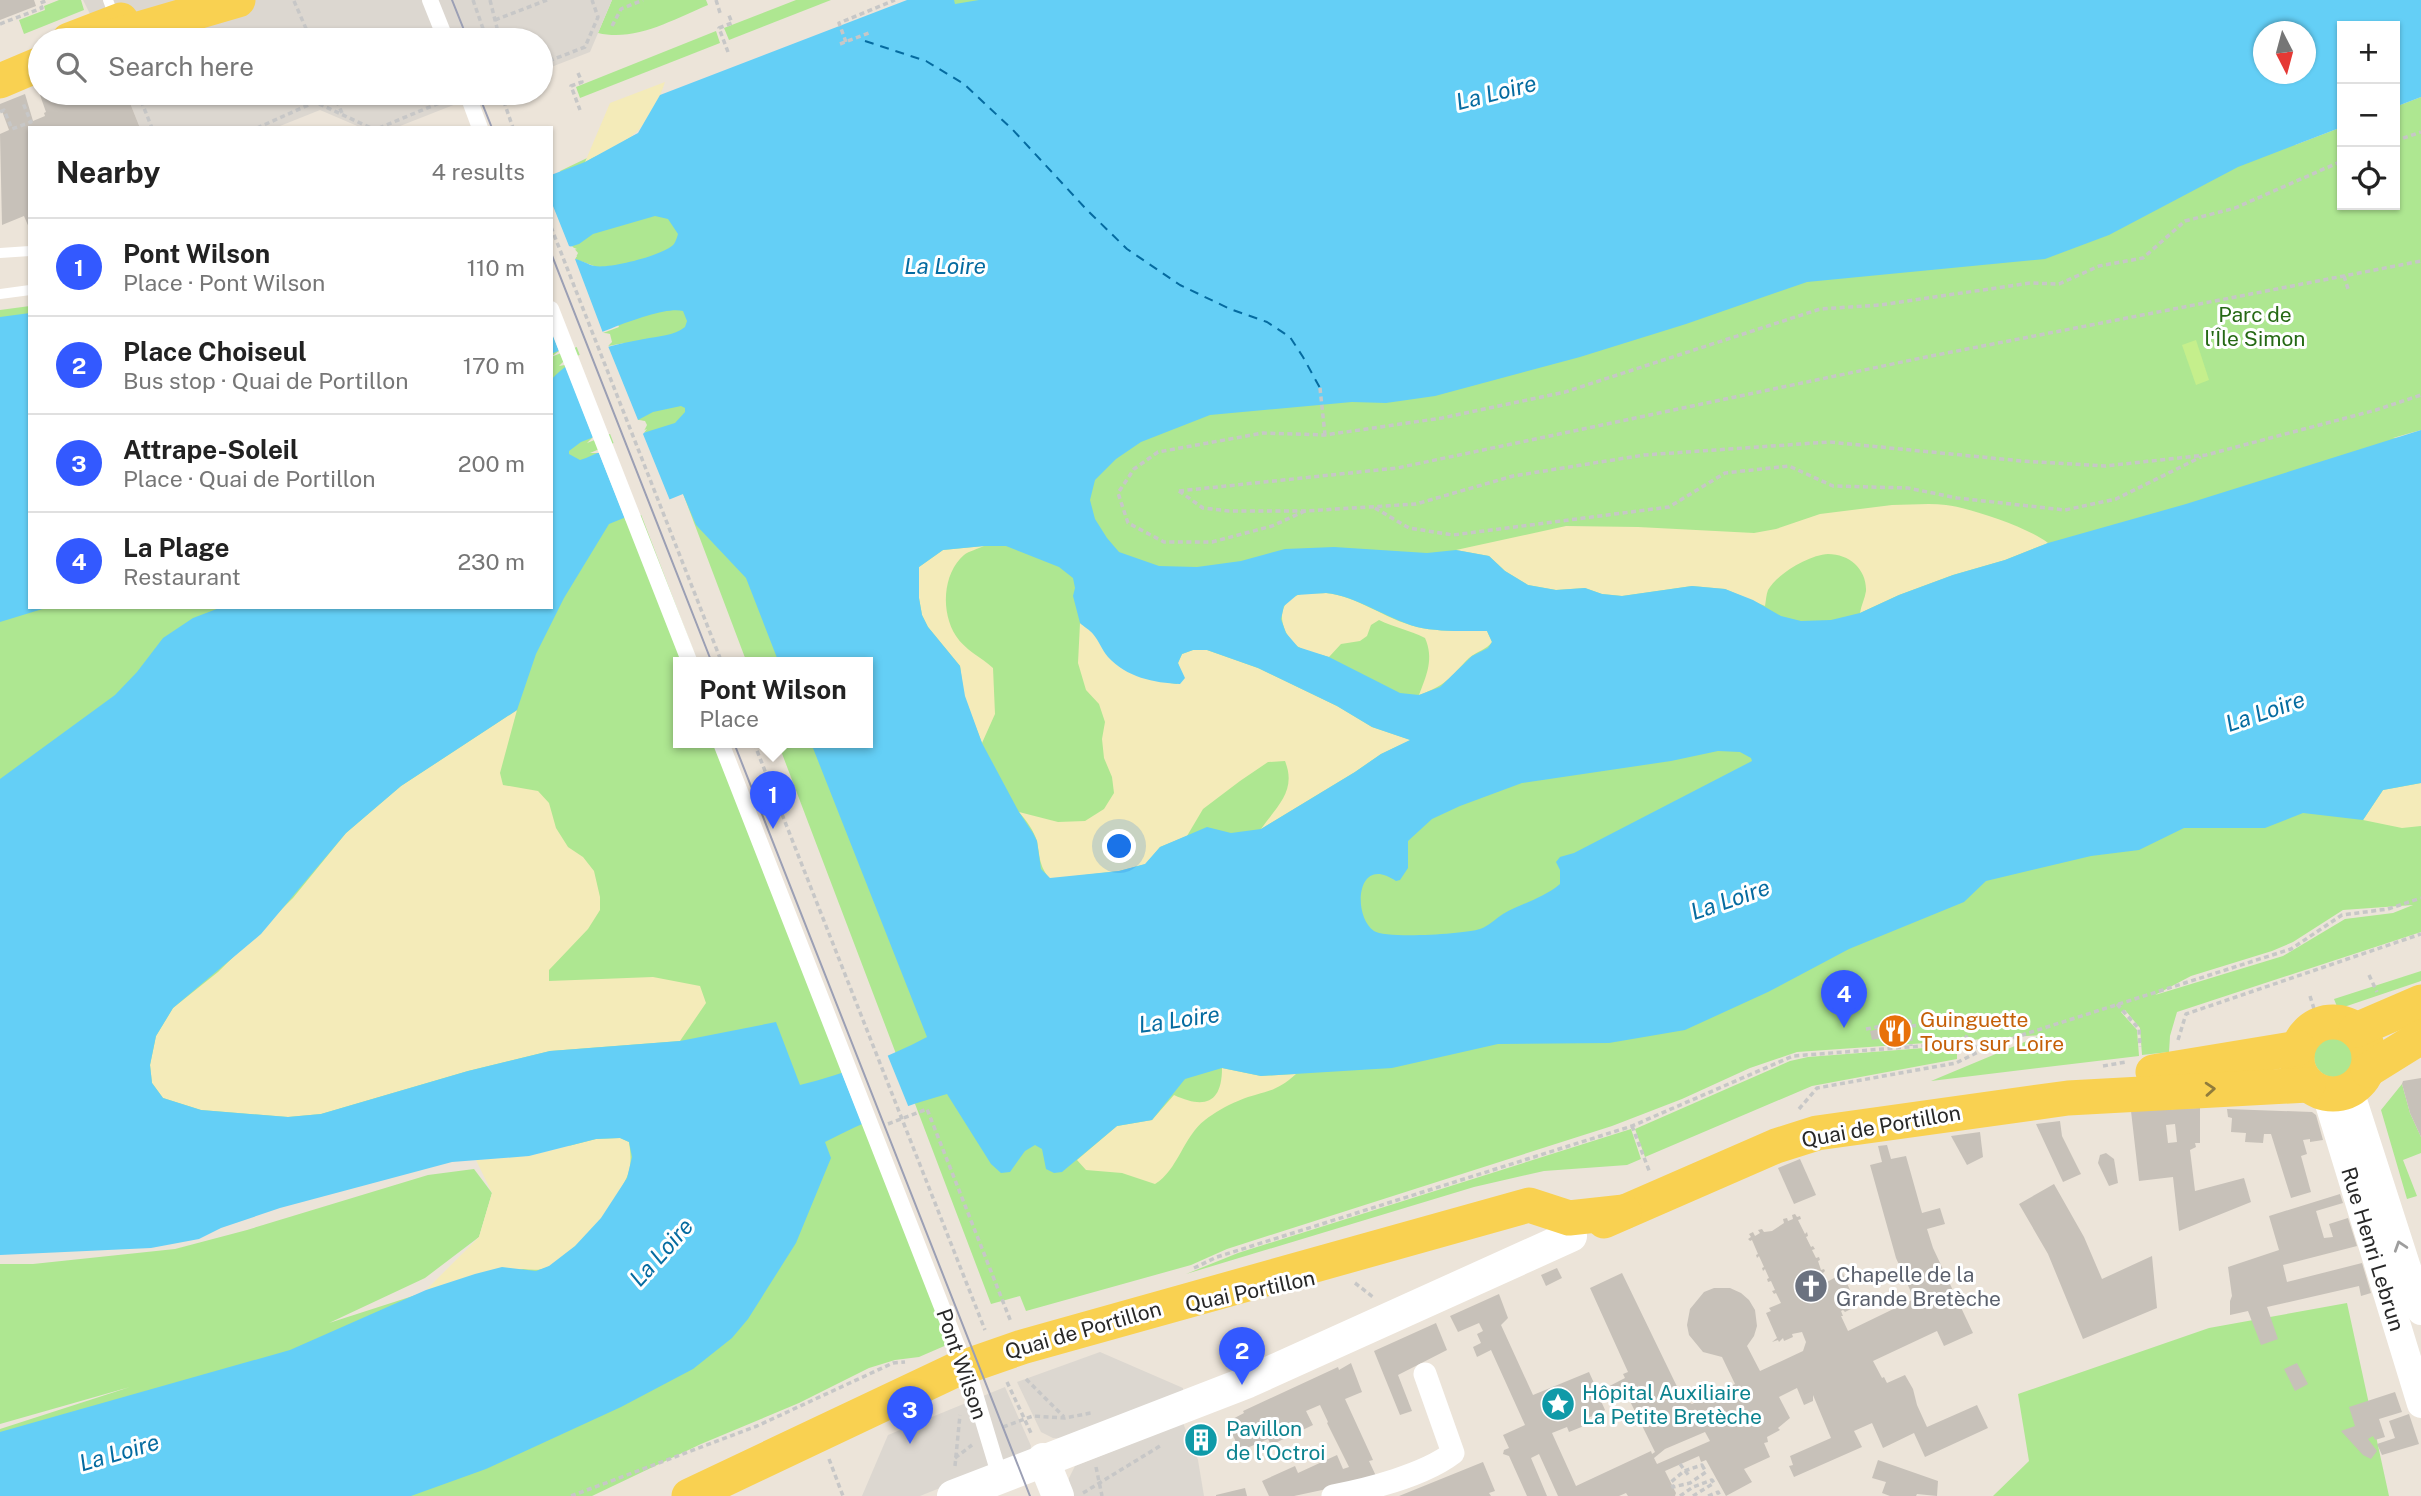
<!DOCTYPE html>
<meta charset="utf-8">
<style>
body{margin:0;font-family:"Public Sans",sans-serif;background:#f2f2f2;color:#222}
.controls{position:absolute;right:21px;top:21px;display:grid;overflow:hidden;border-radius:0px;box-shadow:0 2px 5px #0004}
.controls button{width:63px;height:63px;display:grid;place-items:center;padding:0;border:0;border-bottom:2px solid #e0e0e0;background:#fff;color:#222;font:35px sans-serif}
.compass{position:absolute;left:2253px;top:21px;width:63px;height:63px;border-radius:50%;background:#fff;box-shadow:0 2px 5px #0004;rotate:174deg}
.you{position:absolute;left:1120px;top:847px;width:24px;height:24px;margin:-18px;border:5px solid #fff;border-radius:50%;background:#1a73e8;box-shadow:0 0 0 10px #1a73e833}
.badge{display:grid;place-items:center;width:46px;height:46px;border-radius:50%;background:#3359ff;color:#fff;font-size:23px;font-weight:700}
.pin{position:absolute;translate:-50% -58px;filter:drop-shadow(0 2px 4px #0008)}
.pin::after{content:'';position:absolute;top:37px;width:24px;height:21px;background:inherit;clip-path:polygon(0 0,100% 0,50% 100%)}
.popup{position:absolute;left:673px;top:657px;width:200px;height:91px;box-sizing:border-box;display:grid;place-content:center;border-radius:0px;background:#fff;filter:drop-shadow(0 2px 5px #0005);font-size:23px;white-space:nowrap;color:#767676}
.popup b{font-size:26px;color:#222}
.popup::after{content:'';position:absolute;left:50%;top:100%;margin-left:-14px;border:14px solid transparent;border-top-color:#fff}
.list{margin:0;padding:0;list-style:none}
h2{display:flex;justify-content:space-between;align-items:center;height:91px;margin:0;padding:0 28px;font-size:30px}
h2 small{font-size:23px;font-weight:400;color:#767676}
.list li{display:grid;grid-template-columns:46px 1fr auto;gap:21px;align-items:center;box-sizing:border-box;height:98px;padding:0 28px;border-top:2px solid #e0e0e0}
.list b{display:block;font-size:26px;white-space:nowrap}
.list p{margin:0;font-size:23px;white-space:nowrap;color:#767676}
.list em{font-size:23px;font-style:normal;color:#767676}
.icon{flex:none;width:38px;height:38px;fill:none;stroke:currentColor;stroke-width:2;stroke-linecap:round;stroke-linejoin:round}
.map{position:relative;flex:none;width:2421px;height:1496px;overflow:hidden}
.search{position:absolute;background:#fff;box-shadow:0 2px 5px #0004;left:28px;top:28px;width:525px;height:77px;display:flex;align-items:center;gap:18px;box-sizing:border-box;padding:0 24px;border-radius:38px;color:#767676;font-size:26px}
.panel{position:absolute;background:#fff;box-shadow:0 2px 5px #0004;left:28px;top:126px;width:525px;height:483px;border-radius:0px}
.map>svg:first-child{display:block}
.green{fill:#aee791;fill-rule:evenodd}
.sand{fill:#f4ebb9}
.pitch{fill:#c5ef8c}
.plaza{fill:#dcd7d0}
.water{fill:#64cff6;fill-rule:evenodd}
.pier{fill:#ece4d9}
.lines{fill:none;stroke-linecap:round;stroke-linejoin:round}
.ferry{stroke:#056ba0;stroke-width:2;stroke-dasharray:9 7;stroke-linecap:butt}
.building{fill:#c7c1b9;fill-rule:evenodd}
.path{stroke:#c7c7c7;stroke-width:3.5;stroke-dasharray:5 3.5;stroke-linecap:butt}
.service{stroke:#fff;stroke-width:10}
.pedestrian{stroke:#fff;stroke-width:16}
.minor{stroke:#fff;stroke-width:23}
.tertiary{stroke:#fff;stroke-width:28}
.secondary{stroke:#fff;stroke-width:32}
.primary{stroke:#f9d151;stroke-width:35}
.tram{stroke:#9b9fb4;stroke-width:2}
.oneway{stroke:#907c3c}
.oneway2{stroke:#9e9e9e}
.labels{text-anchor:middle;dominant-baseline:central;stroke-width:6;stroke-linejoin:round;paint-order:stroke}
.park-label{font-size:21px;fill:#266915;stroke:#fff}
.food-label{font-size:21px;fill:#c56008;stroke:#fff;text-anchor:start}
.street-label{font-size:21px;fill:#282828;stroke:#fff}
.worship-label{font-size:21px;fill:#5b616d;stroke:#fff;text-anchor:start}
.culture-label{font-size:21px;fill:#0d838f;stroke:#fff;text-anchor:start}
.water-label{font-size:23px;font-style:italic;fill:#056ba0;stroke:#fff}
</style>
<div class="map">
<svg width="2421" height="1496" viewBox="0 0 2421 1496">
<rect width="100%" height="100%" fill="#ece4d9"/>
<!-- green -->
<g class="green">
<path d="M59 0H81L84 10 24 34 19 20 45 10 44 6Z"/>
<path d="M612 0H706L708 5C674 19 636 42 598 33Z"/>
<path d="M796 0H831L729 40 724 28Z"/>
<path d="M917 0H2421L2395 26H2342L2295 145 2342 127V205H2395V107L2421 97V430L2393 438 2421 436V932L2177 1012 2170 1036 2169 1052 2142 1055 2140 1028 2125 1010 2121 1012 2137 1030 2139 1056 1931 1081 2041 1035 1797 1052 1750 1068 1682 1099 1612 1126 1227 1249 1191 1265 1026 1311 1020 1296 991 1304 778 743H868V663H747L659 430 643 433 647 425 645 421 638 420 625 343 608 346 612 342 610 334 603 333 619 327 594 266 575 259 578 253 572 246 586 238 560 171ZM2264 32H2306V74H2264ZM2413 905 2393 913 2345 919 2283 956 2155 995 2191 976 2272 951 2293 942 2343 910Z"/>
<path d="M716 31 720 43 580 98 576 87Z"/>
<path d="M551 280 698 663H678V743H729L949 1344 919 1357 895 1360 869 1368 799 1403 701 1444 592 1496H0V1429L130 1387 0 1424V1264H33L175 1249 247 1230 428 1175 474 1169 492 1193 479 1237 425 1278 329 1323 512 1264 577 1130 0 1231V310L30 306V607H551Z"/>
<path d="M2421 971V981L2338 1009 2334 999Z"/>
<circle cx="2334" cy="1057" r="20"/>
<path d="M1950 1046 1957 1054V1059L1812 1086 1645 1157 1635 1129 1790 1061 1808 1057Z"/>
<path d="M2402 1084 2410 1113 2421 1137V1153L2403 1160 2417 1196 2407 1199 2381 1110Z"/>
<path d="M1631 1129 1641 1159 1627 1165 1544 1171 1474 1187 1186 1274 1238 1253Z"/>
<path d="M2347 1303 2389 1496H1993L2029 1461 2018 1394 2209 1328Z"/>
</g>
<!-- sand -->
<g class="sand">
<path d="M665 82C648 133 631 139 585 162L610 103Z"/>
<path d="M1892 505C1910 505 1929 503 1946 505 1971 508 2029 528 2048 543L2005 560 1953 575 1899 595 1860 613C1861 606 1865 598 1866 591 1867 570 1850 554 1828 554 1809 555 1777 574 1768 590 1766 595 1766 601 1765 606L1725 589 1692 586 1622 596 1602 594 1585 588 1556 590 1528 585 1505 571 1489 556 1456 550 1566 526 1638 527 1754 533 1776 529 1820 514Z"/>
<path d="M984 546C978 549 969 551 964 555 942 574 941 613 956 636 965 650 981 657 993 668L995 714 982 743 964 696 960 666 928 627 922 615 919 598V567L943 550Z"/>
<path d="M1326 593C1357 596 1385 619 1417 627 1439 632 1464 631 1487 631L1492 642C1486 650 1477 651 1469 658 1449 678 1447 685 1419 695 1427 674 1434 659 1425 638 1410 630 1395 628 1379 620L1371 625 1367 636 1360 641 1341 644 1329 657C1320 654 1305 652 1297 646 1281 633 1273 604 1298 595 1305 592 1318 594 1326 593Z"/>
<path d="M1080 623 1170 683 1177 684 1180 670 1178 663 1182 654 1193 650H1207L1258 668 1337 706 1372 727 1411 740 1381 754 1355 772 1261 829C1277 806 1297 791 1285 761L1268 762 1240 781 1203 809 1187 836 1160 847 1146 864 1119 871 1050 879C1039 866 1040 857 1037 841 1034 831 1026 820 1019 812L1058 822 1085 821 1104 809 1114 793 1112 777 1104 758 1102 739 1105 722 1099 704 1086 690 1078 663Z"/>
<path d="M517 710 500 773 503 785 538 791 549 803 556 828 568 847 583 857 594 871 600 897V910L588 929 549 970V981L653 977 700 986 706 1003 680 1041 550 1051 468 1071 321 1114 288 1117 201 1110 163 1098 152 1083 150 1065 156 1036 173 1008 218 972 293 898 346 833 401 786Z"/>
<path d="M2421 783V826L2402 828 2363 820 2383 790Z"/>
<path d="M1222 1068 1261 1076 1296 1074C1273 1095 1263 1090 1238 1101 1227 1105 1214 1113 1205 1120 1183 1137 1178 1170 1155 1184L1122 1173 1086 1170 1077 1160 1117 1126 1152 1120 1174 1095C1204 1109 1222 1104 1222 1068Z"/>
<path d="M620 1138 629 1142C631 1155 632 1167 626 1179 612 1209 579 1250 550 1266 541 1271 533 1270 523 1269L426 1290 479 1237 492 1193 476 1160 529 1156 596 1139Z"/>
</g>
<!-- pitch -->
<path class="pitch" d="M2196 340 2209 380 2196 385 2182 345Z"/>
<!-- plaza -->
<g class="plaza">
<path d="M83 0H612L590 52 541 71V40H103Z"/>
<path d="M126 93H484L395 128H362L320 110 275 128H140Z"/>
<path d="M1100 1352 1183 1388V1391L1064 1439 1053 1438 1041 1432 1017 1382Z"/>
<path d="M1005 1387 1031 1446 1030 1452 920 1496H862L888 1435Z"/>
<path d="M1183 1423 1198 1460 1204 1496H1072L1069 1487V1478L1075 1466Z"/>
</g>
<!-- water -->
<g class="water">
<path d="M907 0H954L955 4 979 0H2421V97L2395 107V26H2342V127L2238 167 2109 235 2045 259 1807 282 1686 324 1580 357 1435 396 1386 403 1352 402 1210 415 1141 442 1116 459 1095 480 1090 500 1095 519 1107 538 1119 552 1159 566 1197 567 1241 561 1285 549 1334 547 1427 553 1456 550 1489 556 1505 571 1528 585 1556 590 1585 588 1602 594 1622 596 1692 586 1725 589 1753 600 1781 616 1801 621 1831 620 1860 613 1899 595 1953 575 2005 560 2048 543 2186 504 2421 430V783L2383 790 2363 820 2303 813 2265 828H2184L2139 850 2091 856 1986 881 1964 902 1849 949 1768 992 1685 1030 1609 1043 1498 1044 1392 1068 1261 1076 1222 1068 1185 1079 1152 1120 1117 1126 1062 1172 1054 1173 1046 1169 1042 1149 1035 1145 1025 1151 1010 1172 1001 1173 991 1164 947 1094C904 1106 865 1121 825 1142L831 1158 796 1243 748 1319 732 1338 693 1369 621 1407 486 1469 411 1496H0V1432L290 1350 426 1290 475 1274 502 1267 536 1271 549 1266 575 1246 601 1218 627 1178 632 1157 629 1142 620 1138 596 1139 529 1156 452 1162 280 1208 221 1228 199 1239 151 1248 0 1255V779L115 695 137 672 163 638 193 618 222 607H551V380C575 353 610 345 644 339 658 336 674 336 685 327L687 321 683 311C659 304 577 343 551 354V268L575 259C582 260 588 265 595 266 609 269 665 255 674 244 676 241 677 237 678 234L668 219 655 216 593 234 579 244 551 253V175L585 162 638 133 660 95ZM2264 32H2306V74H2264ZM681 406 685 408V412L675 423 643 433 586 458 580 460 569 454V451L581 442 638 420 653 412ZM683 494 696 525 746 578 779 663H868V743H811L927 1037C885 1059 847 1073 800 1085L776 1022 680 1041 550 1051 468 1071 321 1114 288 1117 201 1110 163 1098 152 1083 150 1065 156 1036 173 1008 261 934 346 833 401 786 517 710 536 654 564 598 609 524ZM984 546H1006L1059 567 1073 578 1075 588 1073 596 1080 623C1084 627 1090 630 1093 634 1099 641 1102 650 1108 657 1126 677 1154 683 1180 684L1185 678 1178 663 1182 654 1193 650H1207L1258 668 1337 706 1372 727 1410 740 1381 754 1355 772 1261 829 1231 833 1207 827 1160 847 1145 864 1119 871 1050 878 1041 869 1037 841 1033 833 1019 812 982 743 965 696 960 666 928 627 922 615 919 598V567L943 550ZM1326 593C1357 596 1385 618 1417 627 1439 632 1464 631 1487 631L1492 642 1488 648 1472 656 1440 687 1419 695 1400 693 1329 657 1298 647 1286 633 1281 619 1284 606 1297 595ZM1718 751 1740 752 1751 758 1752 761 1574 853 1560 857 1556 862 1560 870V884C1542 899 1522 903 1503 914 1495 919 1489 926 1480 929 1465 934 1386 939 1374 931 1352 916 1356 853 1396 881L1400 880 1408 868V841L1432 819 1460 806 1522 783 1671 761Z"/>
<path d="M30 313V607H49L0 622V317Z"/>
</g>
<!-- pier -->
<g class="pier">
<path d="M551 201 569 246 577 249 551 257Z"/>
<path d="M574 256H577L575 259 603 333 610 334 551 357 559 351 551 330V265Z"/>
<path d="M612 341 608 346 638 420 643 421 587 443 593 437 565 365 559 366 563 362Z"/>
<path d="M647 429 643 434 671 503 626 521 599 453H590Z"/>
<path d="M887 1054 909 1108 863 1126 841 1071Z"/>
</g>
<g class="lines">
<!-- ferry -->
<path class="ferry" d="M865 41 926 61 964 84 1013 130 1087 210 1127 249 1180 285 1230 309 1267 322 1290 337 1303 357 1320 388"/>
</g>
<!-- building -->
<g class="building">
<path d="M0 0H34L36 6 0 20Z"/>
<path d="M46 93H126L140 128H30V230L24 216 2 225 0 134 9 130 2 111 0 112V104L25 94 33 121 45 116 44 113 46 112 40 95Z"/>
<path d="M1905 1024 1906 1033 1872 1040 1870 1031Z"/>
<path d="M2421 1078V1137L2410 1113 2402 1084 2403 1081Z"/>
<path d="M2200 1108V1143H2195L2196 1147 2190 1150 2195 1191 2244 1178 2251 1202 2179 1231 2173 1177 2139 1181 2131 1111ZM2175 1124 2177 1142 2168 1143 2166 1125Z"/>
<path d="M2227 1109 2312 1112 2316 1115 2323 1140 2310 1142V1139L2303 1140 2307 1154 2301 1156 2311 1192 2291 1198 2271 1134H2264L2263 1143 2245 1142 2246 1133 2231 1132 2232 1118 2228 1117Z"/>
<path d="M2060 1121 2062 1136 2081 1174 2063 1182 2036 1124Z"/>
<path d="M1980 1132 1983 1157 1967 1165 1951 1136Z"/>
<path d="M1887 1145 1891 1159 1906 1156 1922 1213 1940 1208 1945 1224 1927 1229 1933 1248 1973 1333 1944 1346 1937 1331 1873 1361 1882 1378 1884 1377 1887 1383 1905 1375 1913 1389 1917 1405 1927 1427 1977 1405 1988 1428 1925 1457 1914 1433 1883 1448 1872 1423 1854 1431 1862 1447 1794 1477 1789 1466 1793 1465 1790 1456 1831 1438 1813 1395V1401L1804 1405 1797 1388 1779 1397 1790 1418 1778 1428 1780 1430 1767 1437 1768 1442 1764 1443 1770 1457 1744 1469 1752 1482 1726 1496 1706 1460 1701 1462 1699 1456 1665 1471 1676 1493 1675 1496H1628L1626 1493 1619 1496H1558L1539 1454 1531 1458 1547 1496H1527L1509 1456 1503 1454 1504 1450 1509 1448 1503 1435 1525 1425 1491 1350 1477 1357 1473 1347 1481 1343 1477 1334 1483 1331 1479 1323 1458 1332 1450 1316 1499 1294 1508 1318 1501 1325 1533 1395 1589 1372 1598 1392 1625 1378 1623 1374 1628 1372 1590 1288 1622 1273 1683 1399 1692 1404 1735 1384 1722 1357 1703 1352 1689 1335 1687 1325 1690 1309 1704 1292 1714 1288H1730L1741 1293 1749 1300 1755 1310 1757 1326 1754 1336 1747 1346 1760 1371 1803 1351 1806 1342 1802 1332 1792 1334 1793 1337 1784 1341 1783 1338 1779 1342 1778 1340 1772 1342 1777 1338 1766 1313 1771 1311 1769 1308 1781 1303 1776 1293 1774 1294 1772 1291 1775 1290 1771 1281 1768 1282 1767 1279 1769 1278 1765 1269 1763 1271 1762 1268 1764 1267 1759 1256 1757 1258 1756 1255 1758 1254 1752 1240 1750 1241 1748 1239 1751 1237 1749 1234 1753 1232 1755 1236 1760 1233 1758 1230 1762 1229 1764 1232 1772 1231 1784 1223 1783 1219 1787 1218 1788 1221 1793 1219 1792 1215 1795 1214 1797 1217 1800 1216 1801 1219 1798 1220 1805 1234 1807 1232 1808 1236 1806 1237 1811 1247 1813 1246 1815 1249 1812 1250 1816 1258 1819 1257 1820 1260 1818 1261 1821 1270 1824 1269 1825 1271 1823 1273 1827 1282 1843 1273 1844 1276 1846 1275 1845 1279 1855 1301 1858 1300V1306L1855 1307 1854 1305 1852 1306 1853 1308 1845 1312 1843 1310 1841 1311 1843 1316H1841L1848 1331 1914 1299 1896 1258 1870 1165 1882 1162 1878 1146ZM1624 1389 1655 1452 1652 1454 1651 1451 1576 1486 1552 1433 1567 1427 1569 1432 1589 1424 1586 1419 1605 1410 1601 1401ZM1705 1432 1710 1441 1657 1464 1654 1458 1665 1449Z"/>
<path d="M2106 1153 2114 1159 2118 1183 2109 1186 2098 1163 2100 1155Z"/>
<path d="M1800 1159 1816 1195 1794 1204 1778 1168Z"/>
<path d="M2054 1184 2084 1237 2102 1279 2152 1256 2157 1308 2083 1339 2048 1254 2019 1204Z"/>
<path d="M2340 1194 2343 1203 2316 1211 2324 1238 2333 1237 2329 1224 2348 1218 2357 1246 2283 1265 2287 1282 2362 1263 2371 1293 2361 1296 2359 1286 2267 1307 2278 1339 2261 1345 2248 1311 2230 1315V1301L2232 1296 2228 1267 2279 1250 2269 1216Z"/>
<path d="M1557 1268 1562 1278 1546 1286 1541 1275Z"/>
<path d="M1436 1323 1447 1350 1398 1375 1412 1411 1400 1415 1374 1351Z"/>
<path d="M1351 1363 1362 1392 1345 1399 1373 1460 1369 1461 1376 1476 1355 1483 1294 1496H1269L1262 1481 1295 1466 1298 1473 1337 1455 1343 1469 1349 1467 1327 1423 1328 1422 1320 1405 1306 1411 1313 1425 1271 1445 1268 1439 1240 1451 1227 1422 1244 1413 1243 1411 1338 1367 1339 1370Z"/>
<path d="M2297 1363 2308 1384 2295 1391 2284 1369Z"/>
<path d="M2395 1392 2402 1412 2379 1419 2385 1437 2375 1440 2373 1436 2368 1439 2377 1451 2371 1459 2363 1455 2341 1431 2355 1426 2349 1407Z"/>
<path d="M2409 1414 2419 1444 2382 1455 2377 1444 2395 1438 2389 1421Z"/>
<path d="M1206 1426 1213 1444 1195 1452 1188 1435Z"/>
<path d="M1878 1460 1938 1481 1937 1496 1917 1494 1916 1496H1890L1882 1493 1886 1482 1872 1478Z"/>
<path d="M1483 1462 1495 1491 1489 1493 1491 1496H1399Z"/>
<path d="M1245 1488 1247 1496H1216V1495Z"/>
</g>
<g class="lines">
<!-- path -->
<g class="path">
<path d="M473 0 487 40"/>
<path d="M490 0 500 40"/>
<path d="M716 0 721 16"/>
<path d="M294 1 311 40"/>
<path d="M495 20 547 0"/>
<path d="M0 24 42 8 40 3 48 0"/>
<path d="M612 26 621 9 643 0"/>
<path d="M846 42 839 23 895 0"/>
<path d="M840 44 869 33"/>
<path d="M728 52 719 28 732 23 728 13"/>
<path d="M541 64 585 47 598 17 592 0"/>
<path d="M578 73 582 82 571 86 580 110"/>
<path d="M138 93 152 128"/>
<path d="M333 93 342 113"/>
<path d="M501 93 513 128"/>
<path d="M315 102 322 93"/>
<path d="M0 112 4 110 12 129 31 122 23 103 25 102"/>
<path d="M257 128 315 102 371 128"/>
<path d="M379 128 449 99"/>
<path d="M2395 141 2421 132"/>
<path d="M551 227 722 663"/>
<path d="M2344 276 2349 292"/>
<path d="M1320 388 1325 435"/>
<path d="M1179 491 1397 468 1926 357 2421 261"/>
<path d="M1179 491 1203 508 1229 511H1305L1416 504 1513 476 1644 455 1829 442 2022 461 2105 466 2206 455 2376 410 2421 395"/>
<path d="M1375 508 1409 528 1453 535 1669 507 1725 473 1789 466 1833 486 1908 488 1957 498 2065 510 2116 499 2201 457"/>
<path d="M1305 511 1272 526 1212 542H1164L1128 523 1118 493 1134 469 1158 452 1263 433 1325 435 1442 418 1565 392 1820 309 1880 305 2030 283 2059 284 2099 266 2143 258 2185 221 2235 208 2342 161"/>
<path d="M754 743 985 1330"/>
<path d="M2369 975 2377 992"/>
<path d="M2310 996 2319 1025"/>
<path d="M2117 1004 2139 1029 2140 1047"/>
<path d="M1911 1026 1976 1018 1963 1043"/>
<path d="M1866 1029 1910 1021 1911 1046"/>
<path d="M2178 1040 2186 1014 2421 934"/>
<path d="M2103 1066 2126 1062"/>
<path d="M1799 1109 1817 1088 1956 1063 1992 1045"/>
<path d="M888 1124 927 1109 1011 1322"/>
<path d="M1632 1126 1650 1173"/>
<path d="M1194 1268 1217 1257 1632 1126 1793 1056 1960 1043 1975 1047 1997 1043 2291 949 2342 915 2388 909 2421 898"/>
<path d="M1355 1283 1373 1297"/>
<path d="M1026 1379 1064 1417"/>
<path d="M1007 1382 1032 1435"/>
<path d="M1003 1427 1033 1416 1065 1418 1091 1413"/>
<path d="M955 1458 972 1445"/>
<path d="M829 1459 843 1496"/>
<path d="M1680 1464 1689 1476"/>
<path d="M1702 1465 1706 1472 1690 1483 1673 1487 1671 1482 1684 1471Z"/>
<path d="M955 1466 960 1415"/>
<path d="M1096 1467 1102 1496"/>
<path d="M1083 1493 1160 1446"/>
<path d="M571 1496 757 1426 893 1363 905 1362"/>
<path d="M1680 1496 1693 1487 1712 1480 1714 1483 1693 1496"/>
<path d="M1708 1496 1718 1492 1720 1496"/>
</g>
<!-- service -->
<g class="service">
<path d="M108 0 115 19"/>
<path d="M0 253 30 251"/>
<path d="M0 294 30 290"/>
</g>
<!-- pedestrian -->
<g class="pedestrian">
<path d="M430 0 446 40"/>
<path d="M467 93 480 128"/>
<path d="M551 309 690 663"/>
<path d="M721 743 972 1384 1000 1477"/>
</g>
<!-- minor -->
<path class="minor" d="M1333 1496C1369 1489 1424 1475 1453 1453L1425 1374"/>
<!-- tertiary -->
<g class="tertiary">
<path d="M2350 1091 2421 1311"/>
<path d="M2326 1094 2421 1404"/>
</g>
<!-- secondary -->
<g class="secondary">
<path d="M1043 1459 1058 1496"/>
<path d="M953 1496 1248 1382 1571 1236"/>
</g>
<!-- primary -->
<g class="primary">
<path d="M69 40 121 20"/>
<path d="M101 40 238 0"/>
<path d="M0 81 40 64"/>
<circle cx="2333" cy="1058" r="36"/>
<path d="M2356 1030 2421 1002"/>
<path d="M2368 1070 2421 1037"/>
<path d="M2153 1072 2298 1048"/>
<path d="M1604 1221 1776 1146 1817 1133 2068 1098 2308 1085"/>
<path d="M689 1496 953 1371 1022 1347 1529 1205 1569 1218 1624 1212"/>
</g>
<!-- tram -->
<g class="tram">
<path d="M452 0 468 40"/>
<path d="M478 93 492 128"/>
<path d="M551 253 712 663"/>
<path d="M734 743 1030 1496"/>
</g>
</g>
<!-- one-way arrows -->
<defs><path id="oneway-chevron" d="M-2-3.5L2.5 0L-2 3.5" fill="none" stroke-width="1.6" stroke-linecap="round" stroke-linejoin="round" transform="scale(1.75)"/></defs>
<use class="oneway" href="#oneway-chevron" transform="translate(2210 1089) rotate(-4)"/>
<use class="oneway2" href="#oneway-chevron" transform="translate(2400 1246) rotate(-108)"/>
<!-- icons -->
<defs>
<g id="restaurant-disc" transform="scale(1.75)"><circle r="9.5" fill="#e8710a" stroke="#fff"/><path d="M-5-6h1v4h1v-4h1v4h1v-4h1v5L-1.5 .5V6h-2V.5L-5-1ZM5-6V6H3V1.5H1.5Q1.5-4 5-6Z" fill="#fff"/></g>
<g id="church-disc" transform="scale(1.75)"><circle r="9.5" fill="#6b7280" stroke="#fff"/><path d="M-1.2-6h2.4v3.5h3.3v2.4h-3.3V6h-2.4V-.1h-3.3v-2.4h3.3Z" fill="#fff"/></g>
<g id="sight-disc" transform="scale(1.75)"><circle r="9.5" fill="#0f9aa8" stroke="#fff"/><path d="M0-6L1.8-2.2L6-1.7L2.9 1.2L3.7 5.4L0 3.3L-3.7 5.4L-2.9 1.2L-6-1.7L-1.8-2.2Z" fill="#fff"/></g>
<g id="building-disc" transform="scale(1.75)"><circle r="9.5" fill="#0f9aa8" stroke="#fff"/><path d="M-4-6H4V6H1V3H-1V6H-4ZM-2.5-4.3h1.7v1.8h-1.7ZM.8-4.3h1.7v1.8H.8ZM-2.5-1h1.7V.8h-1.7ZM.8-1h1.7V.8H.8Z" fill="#fff"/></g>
</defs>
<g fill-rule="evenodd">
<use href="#restaurant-disc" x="1895" y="1031"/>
<use href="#church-disc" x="1811" y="1286"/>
<use href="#sight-disc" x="1558" y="1404"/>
<use href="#building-disc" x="1201" y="1440"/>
</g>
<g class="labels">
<!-- park labels -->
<g class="park-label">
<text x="2255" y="314">Parc de<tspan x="2255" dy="24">l'Île Simon</tspan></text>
</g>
<!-- food labels -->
<g class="food-label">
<text x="1920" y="1019">Guinguette<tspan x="1920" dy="24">Tours sur Loire</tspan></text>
</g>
<!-- street labels -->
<g class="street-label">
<text transform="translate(1881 1126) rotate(-10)">Quai de Portillon</text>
<text transform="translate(2373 1249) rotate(73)">Rue Henri Lebrun</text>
<text transform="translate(1250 1291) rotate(-12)">Quai Portillon</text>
<text transform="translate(1083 1330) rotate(-16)">Quai de Portillon</text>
<text transform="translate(962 1364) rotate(71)">Pont Wilson</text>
</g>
<!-- worship labels -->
<g class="worship-label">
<text x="1836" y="1274">Chapelle de la<tspan x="1836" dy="24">Grande Bretèche</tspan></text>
</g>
<!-- culture labels -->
<g class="culture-label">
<text x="1582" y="1392">Hôpital Auxiliaire<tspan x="1582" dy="24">La Petite Bretèche</tspan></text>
<text x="1226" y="1428">Pavillon<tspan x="1226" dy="24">de l'Octroi</tspan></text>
</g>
<!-- water labels -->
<g class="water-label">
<text transform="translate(1496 92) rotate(-14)">La Loire</text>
<text x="945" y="265">La Loire</text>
<text transform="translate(2265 711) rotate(-19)">La Loire</text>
<text transform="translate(1730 899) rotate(-19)">La Loire</text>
<text transform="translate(1179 1019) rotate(-8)">La Loire</text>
<text transform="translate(661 1252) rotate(-48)">La Loire</text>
<text transform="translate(119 1452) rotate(-16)">La Loire</text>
</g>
</g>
</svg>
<div class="controls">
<button>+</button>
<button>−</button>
<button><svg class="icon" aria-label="locate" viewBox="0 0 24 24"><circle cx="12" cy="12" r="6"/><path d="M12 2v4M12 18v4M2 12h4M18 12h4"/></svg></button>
</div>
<svg class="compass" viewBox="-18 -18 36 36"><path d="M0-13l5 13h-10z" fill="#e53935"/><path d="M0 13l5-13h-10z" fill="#767676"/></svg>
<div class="you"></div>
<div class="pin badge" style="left:773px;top:829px">1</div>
<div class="popup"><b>Pont Wilson</b>Place</div>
<div class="pin badge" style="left:1242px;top:1385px">2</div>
<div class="pin badge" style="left:910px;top:1444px">3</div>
<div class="pin badge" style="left:1844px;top:1028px">4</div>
<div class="search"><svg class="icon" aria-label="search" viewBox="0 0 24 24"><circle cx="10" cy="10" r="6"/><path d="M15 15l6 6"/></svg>Search here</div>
<section class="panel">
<h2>Nearby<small>4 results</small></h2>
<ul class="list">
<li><span class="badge">1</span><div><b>Pont Wilson</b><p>Place · Pont Wilson</p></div><em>110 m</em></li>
<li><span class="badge">2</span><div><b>Place Choiseul</b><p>Bus stop · Quai de Portillon</p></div><em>170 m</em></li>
<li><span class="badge">3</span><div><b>Attrape-Soleil</b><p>Place · Quai de Portillon</p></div><em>200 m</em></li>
<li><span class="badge">4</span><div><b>La Plage</b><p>Restaurant</p></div><em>230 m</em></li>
</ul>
</section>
</div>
